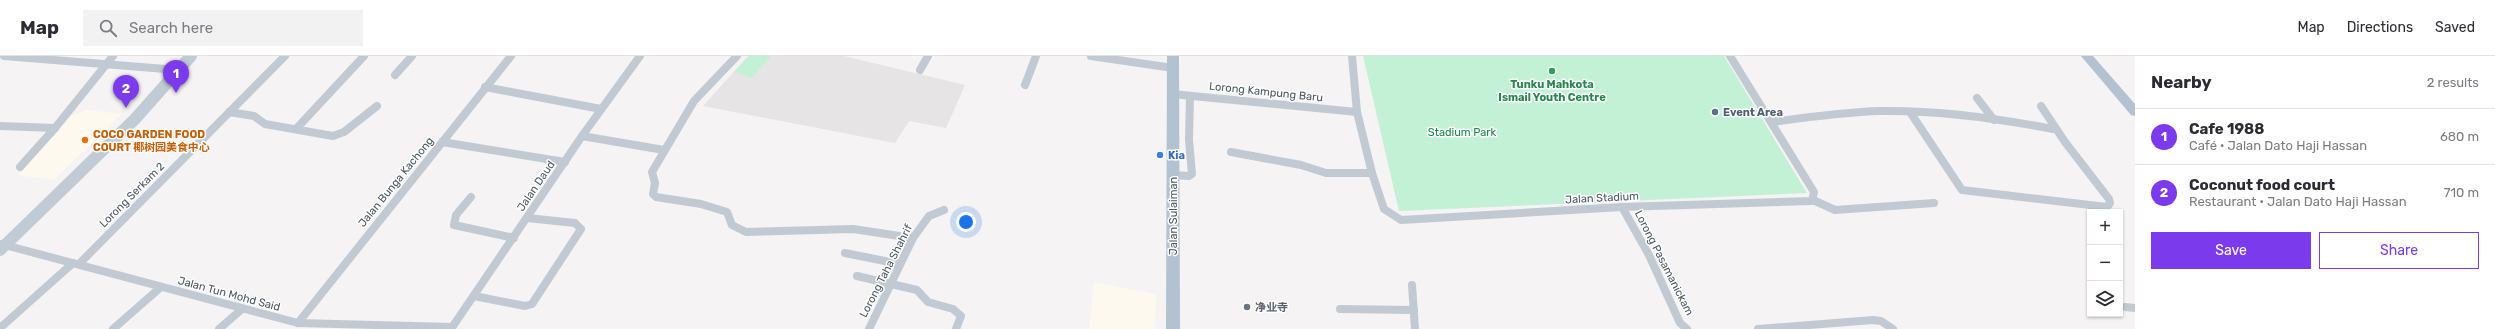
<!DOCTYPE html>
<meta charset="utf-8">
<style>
body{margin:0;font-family:Rubik,"Noto Sans SC",sans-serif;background:#f2f2f3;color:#2b2b33}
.controls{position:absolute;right:12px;bottom:12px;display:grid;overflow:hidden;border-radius:0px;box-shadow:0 1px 3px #0004}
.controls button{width:36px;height:36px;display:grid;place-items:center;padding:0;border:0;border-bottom:1px solid #e1e1e2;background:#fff;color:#2b2b33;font:20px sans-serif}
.you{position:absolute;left:966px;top:166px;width:14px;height:14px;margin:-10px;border:3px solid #fff;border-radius:50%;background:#1a73e8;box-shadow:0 0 0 6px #1a73e833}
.badge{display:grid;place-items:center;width:26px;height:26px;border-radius:50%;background:#7c3aed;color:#fff;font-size:13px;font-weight:700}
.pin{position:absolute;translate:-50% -33px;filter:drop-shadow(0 1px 2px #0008)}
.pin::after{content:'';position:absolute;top:21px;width:14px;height:12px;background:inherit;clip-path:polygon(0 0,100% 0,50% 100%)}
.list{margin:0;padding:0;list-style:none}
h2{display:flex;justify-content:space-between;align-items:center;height:52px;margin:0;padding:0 16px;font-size:17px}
h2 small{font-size:13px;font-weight:400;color:#7c7c81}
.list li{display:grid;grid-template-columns:26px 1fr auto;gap:12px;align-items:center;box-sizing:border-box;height:56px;padding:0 16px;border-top:1px solid #e1e1e2}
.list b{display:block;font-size:15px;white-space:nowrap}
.list p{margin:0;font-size:13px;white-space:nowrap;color:#7c7c81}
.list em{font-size:13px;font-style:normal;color:#7c7c81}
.actions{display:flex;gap:8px;padding:12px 16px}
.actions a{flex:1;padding:9px 0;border:1px solid #7c3aed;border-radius:0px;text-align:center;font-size:14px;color:#7c3aed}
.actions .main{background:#7c3aed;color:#fff}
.icon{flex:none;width:22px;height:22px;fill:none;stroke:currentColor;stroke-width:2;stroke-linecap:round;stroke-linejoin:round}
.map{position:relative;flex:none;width:2135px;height:273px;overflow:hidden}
header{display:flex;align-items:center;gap:24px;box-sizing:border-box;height:56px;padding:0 20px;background:#fff;border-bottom:1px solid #e1e1e2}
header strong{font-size:19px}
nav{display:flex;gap:22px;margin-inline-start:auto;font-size:14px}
.search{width:280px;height:36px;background:#f2f2f3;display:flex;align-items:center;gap:10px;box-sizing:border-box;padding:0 14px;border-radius:0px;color:#7c7c81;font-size:15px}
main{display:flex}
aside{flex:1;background:#fff}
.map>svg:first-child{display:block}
.commercial{fill:#fdf9ef}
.education{fill:#e6e4e5}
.green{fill:#c3f1d5}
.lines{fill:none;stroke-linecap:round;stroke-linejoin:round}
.street{stroke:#c1cad2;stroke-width:8}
.secondary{stroke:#c1cbd6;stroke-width:12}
.primary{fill:#b3c2d1;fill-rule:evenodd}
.leisure-dot{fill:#2e9e5b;stroke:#fff;stroke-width:1.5}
.service-dot{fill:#5c6f8a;stroke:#fff;stroke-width:1.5}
.food-dot{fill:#e8710a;stroke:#fff;stroke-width:1.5}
.shop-dot{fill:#3f7fe0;stroke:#fff;stroke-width:1.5}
.worship-dot{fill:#6b7280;stroke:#fff;stroke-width:1.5}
.labels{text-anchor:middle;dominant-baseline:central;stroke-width:3;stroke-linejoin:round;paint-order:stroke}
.leisure-label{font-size:11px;font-weight:bold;fill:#27864d;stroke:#fff}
.street-label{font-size:11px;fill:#4a5661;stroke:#fff}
.service-label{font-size:11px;font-weight:bold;fill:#4e5e75;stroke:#fff;text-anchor:start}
.park-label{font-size:11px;fill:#17864f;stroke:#fff}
.food-label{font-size:11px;font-weight:bold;fill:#c56008;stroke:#fff;text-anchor:start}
.shop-label{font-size:11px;font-weight:bold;fill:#366cbe;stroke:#fff;text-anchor:start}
.worship-label{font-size:11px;font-weight:bold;fill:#5b616d;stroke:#fff;text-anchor:start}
</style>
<header>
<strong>Map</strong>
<div class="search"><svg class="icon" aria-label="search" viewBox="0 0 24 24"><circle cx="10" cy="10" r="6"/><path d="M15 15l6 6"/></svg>Search here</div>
<nav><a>Map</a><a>Directions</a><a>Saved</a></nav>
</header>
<main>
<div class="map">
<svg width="2135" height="273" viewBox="0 0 2135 273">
<rect width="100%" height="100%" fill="#f5f3f3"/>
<!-- commercial -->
<g class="commercial">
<path d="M87 54 122 58 54 124 17 119 72 59Z"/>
<path d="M1094 226 1156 238 1155 273H1089Z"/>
</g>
<!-- education -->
<path class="education" d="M748 0H844L965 29 946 72 909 65 895 87 703 50Z"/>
<!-- green -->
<g class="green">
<path d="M749 0H771L752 22 734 16Z"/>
<path d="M1363 0H1724L1807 137 1399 155Z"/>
</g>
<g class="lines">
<!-- street -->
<g class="street">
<path d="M4 0 178 14"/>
<path d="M737 0 694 45 652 116 655 127 653 138 656 141 701 148 727 156 732 169 746 176 853 173 913 182"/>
<path d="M1091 0 1173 12"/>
<path d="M1352 0 1357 56 1372 117 1384 153 1401 164 1622 151 1812 145 1814 136 1730 0"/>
<path d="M920 14 928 0"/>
<path d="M395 19 412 0"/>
<path d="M1025 29 1036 0"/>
<path d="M485 31 601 53"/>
<path d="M1172 38 1357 56"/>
<path d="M1977 42 1994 64"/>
<path d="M229 56 254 60 265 68 333 80 344 76 377 50"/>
<path d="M1910 56 1962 134 2107 151 2110 147 2109 143 2065 86 2041 50"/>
<path d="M1772 66C1808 61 1844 56 1881 55 1939 54 1996 62 2053 73"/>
<path d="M0 70 55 72"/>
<path d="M296 73 364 0"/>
<path d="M582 80 664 94"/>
<path d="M442 86 565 106"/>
<path d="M1231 96 1301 109 1326 117H1372"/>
<path d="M20 111 55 72 113 0"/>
<path d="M1173 119 1189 120 1192 118 1189 84 1190 40"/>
<path d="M471 141 456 159 454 169 514 182"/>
<path d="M1813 144 1835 154 1934 147"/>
<path d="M1622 151 1649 199 1680 267 1687 273"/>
<path d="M1 188 298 267 452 271"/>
<path d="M845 197 900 208"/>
<path d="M79 208 285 0"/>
<path d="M857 220 917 234 928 246 953 253 961 260 956 273"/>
<path d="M1412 229 1415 273"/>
<path d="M474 240 525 250 532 248 581 173 575 167 527 162"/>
<path d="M2125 251 2135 252"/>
<path d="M1340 253 1414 254"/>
<path d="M298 267 511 0"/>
<path d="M0 272 73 207"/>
<path d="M113 273 161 231"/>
<path d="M219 273 242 253"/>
<path d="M451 273 582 80 640 0"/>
<path d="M869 273 913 182 929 160 944 154"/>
<path d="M1758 273 1873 264 1881 265 1893 273"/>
</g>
<!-- secondary -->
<path class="secondary" d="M0 194 135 63 191 0"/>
<!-- primary -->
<g class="primary">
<path d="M1167 0H1179L1180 273H1166Z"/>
<path d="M2081 0H2093L2135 48V60L2131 59Z"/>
</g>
</g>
<!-- markers -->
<circle class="leisure-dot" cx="1552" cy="15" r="4"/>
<circle class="service-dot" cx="1715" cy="56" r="4"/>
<circle class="food-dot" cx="85" cy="84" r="4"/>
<circle class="shop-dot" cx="1160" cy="99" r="4"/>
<circle class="worship-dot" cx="1247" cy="251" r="4"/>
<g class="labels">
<!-- leisure labels -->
<g class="leisure-label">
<text x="1552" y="28">Tunku Mahkota<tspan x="1552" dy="13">Ismail Youth Centre</tspan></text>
</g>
<!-- street labels -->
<g class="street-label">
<text transform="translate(1266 36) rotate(6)">Lorong Kampung Baru</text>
<text transform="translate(396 126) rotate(-51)">Jalan Bunga Kachong</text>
<text transform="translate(536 130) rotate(-56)">Jalan Daud</text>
<text transform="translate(132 139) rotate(-45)">Lorong Serkam 2</text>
<text transform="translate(1602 142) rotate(-3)">Jalan Stadium</text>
<text transform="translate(1173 160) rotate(-90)">Jalan Sulaiman</text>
<text transform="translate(1664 207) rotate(63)">Lorong Pasamanickam</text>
<text transform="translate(886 215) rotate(-63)">Lorong Taha Shahrif</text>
<text transform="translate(229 238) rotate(15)">Jalan Tun Mohd Said</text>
</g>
<!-- service labels -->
<g class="service-label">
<text x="1723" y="56">Event Area</text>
</g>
<!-- park labels -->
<g class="park-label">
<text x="1462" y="76">Stadium Park</text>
</g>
<!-- food labels -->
<g class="food-label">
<text x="93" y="78">COCO GARDEN FOOD<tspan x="93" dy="13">COURT 椰树园美食中心</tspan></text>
</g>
<!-- shop labels -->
<g class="shop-label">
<text x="1168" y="99">Kia</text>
</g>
<!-- worship labels -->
<g class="worship-label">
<text x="1255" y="251">净业寺</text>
</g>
</g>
</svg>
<div class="controls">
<button>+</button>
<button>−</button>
<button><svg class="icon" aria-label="layers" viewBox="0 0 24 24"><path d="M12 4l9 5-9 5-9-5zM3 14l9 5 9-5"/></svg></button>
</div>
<div class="you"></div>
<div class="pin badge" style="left:176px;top:37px">1</div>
<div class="pin badge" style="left:126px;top:52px">2</div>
</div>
<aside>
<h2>Nearby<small>2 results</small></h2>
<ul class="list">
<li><span class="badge">1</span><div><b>Cafe 1988</b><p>Café · Jalan Dato Haji Hassan</p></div><em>680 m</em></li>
<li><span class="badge">2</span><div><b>Coconut food court</b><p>Restaurant · Jalan Dato Haji Hassan</p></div><em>710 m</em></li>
</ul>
<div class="actions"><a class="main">Save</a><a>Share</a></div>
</aside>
</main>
